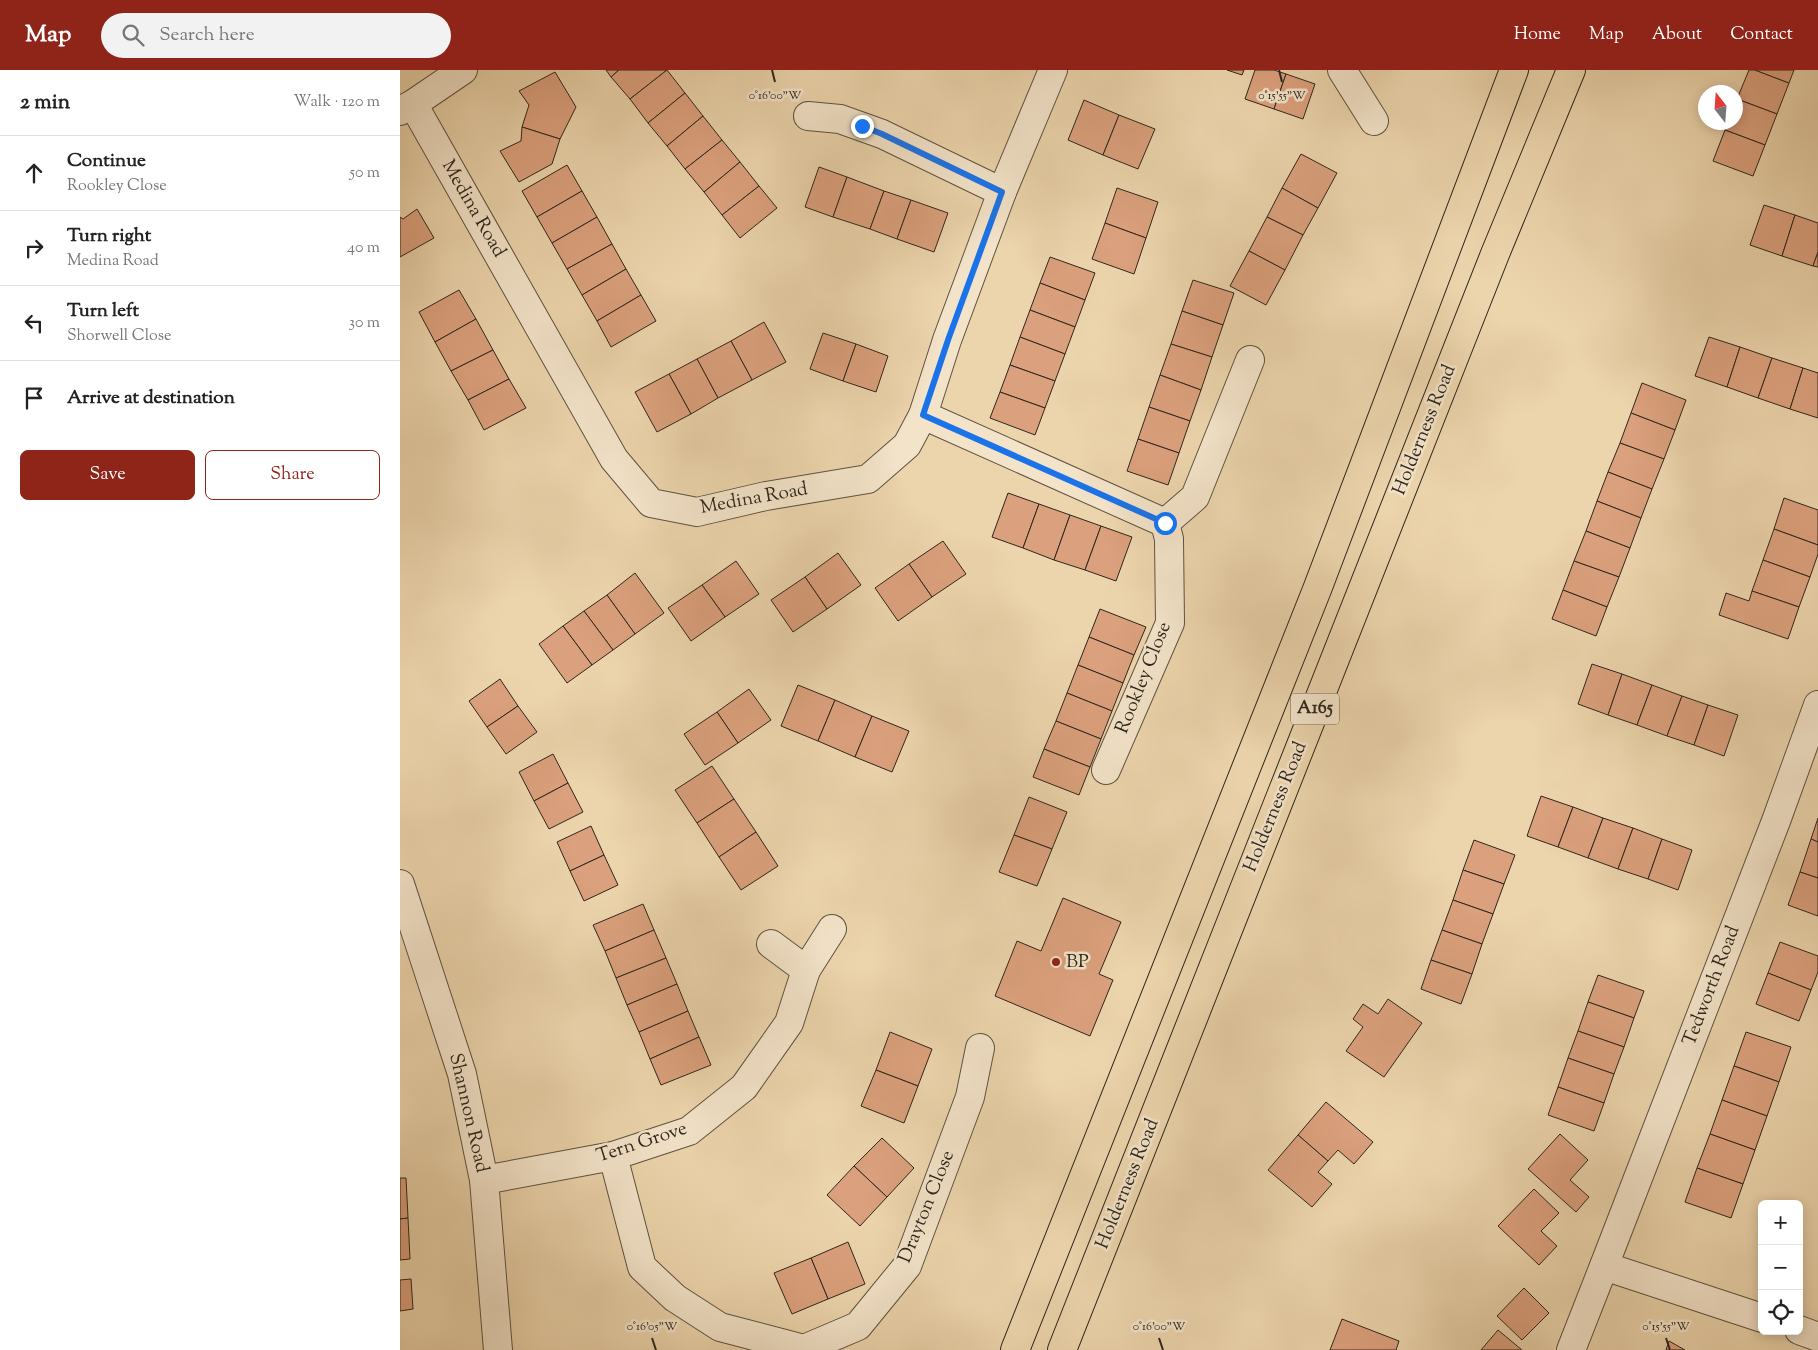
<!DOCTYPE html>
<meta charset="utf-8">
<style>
body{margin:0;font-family:"Sorts Mill Goudy",serif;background:#f2f2f2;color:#222}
.controls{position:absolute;right:15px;bottom:15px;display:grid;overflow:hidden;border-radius:8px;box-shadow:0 2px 12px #0003}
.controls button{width:45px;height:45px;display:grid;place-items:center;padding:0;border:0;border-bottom:1px solid #e0e0e0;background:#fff;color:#222;font:25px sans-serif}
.compass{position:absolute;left:1298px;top:15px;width:45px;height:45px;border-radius:50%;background:#fff;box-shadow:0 2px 12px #0003;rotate:343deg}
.stop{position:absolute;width:15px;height:15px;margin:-11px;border:4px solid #1a73e8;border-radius:50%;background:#fff}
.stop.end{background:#1a73e8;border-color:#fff;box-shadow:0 1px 5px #0008}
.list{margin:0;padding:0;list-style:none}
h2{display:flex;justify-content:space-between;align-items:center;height:65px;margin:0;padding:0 20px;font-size:21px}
h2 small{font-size:16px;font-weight:400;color:#767676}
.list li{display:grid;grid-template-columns:32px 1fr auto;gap:15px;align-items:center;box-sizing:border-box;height:75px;padding:0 20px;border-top:1px solid #e0e0e0}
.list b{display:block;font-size:19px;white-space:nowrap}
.list p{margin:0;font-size:16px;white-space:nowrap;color:#767676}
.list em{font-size:16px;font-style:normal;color:#767676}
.actions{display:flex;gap:10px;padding:15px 20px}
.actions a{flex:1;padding:11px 0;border:1px solid #8f2418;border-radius:8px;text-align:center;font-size:18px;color:#8f2418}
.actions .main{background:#8f2418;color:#fff}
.icon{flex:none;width:28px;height:28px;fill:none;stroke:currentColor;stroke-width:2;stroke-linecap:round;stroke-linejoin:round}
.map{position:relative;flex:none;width:1418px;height:1280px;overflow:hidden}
header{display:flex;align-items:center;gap:30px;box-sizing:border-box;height:70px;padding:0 25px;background:#8f2418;color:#fff}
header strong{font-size:24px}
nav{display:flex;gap:28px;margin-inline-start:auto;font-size:18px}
.search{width:350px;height:45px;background:#f2f2f2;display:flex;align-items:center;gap:12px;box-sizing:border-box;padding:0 18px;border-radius:28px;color:#767676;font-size:19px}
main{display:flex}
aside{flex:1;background:#fff}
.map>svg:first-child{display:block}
.building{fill:#dba07d;stroke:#2e261d}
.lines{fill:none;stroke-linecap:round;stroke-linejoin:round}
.street-casing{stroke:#5e5241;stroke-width:30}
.highway-casing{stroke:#2e261d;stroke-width:30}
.street{stroke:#f3e3c9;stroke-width:28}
.highway{stroke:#ecd4ac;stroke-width:28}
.route{stroke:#1a73e8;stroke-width:6}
.ticks{fill:none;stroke:#2e261d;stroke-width:2}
.poi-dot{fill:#8f2418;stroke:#f3e3c9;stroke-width:2}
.labels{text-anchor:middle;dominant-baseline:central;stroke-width:5;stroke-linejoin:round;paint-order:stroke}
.shield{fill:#f3e3c9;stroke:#695f51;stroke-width:1}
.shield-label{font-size:18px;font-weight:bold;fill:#2e261d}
.street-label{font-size:19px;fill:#2e261d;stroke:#f3e3c9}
.poi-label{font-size:19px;fill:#2e261d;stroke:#f3e3c9;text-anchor:start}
.ticks-label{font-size:12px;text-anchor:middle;fill:#2e261d;stroke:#f3e3c9;stroke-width:5;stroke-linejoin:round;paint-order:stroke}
</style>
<header>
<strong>Map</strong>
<div class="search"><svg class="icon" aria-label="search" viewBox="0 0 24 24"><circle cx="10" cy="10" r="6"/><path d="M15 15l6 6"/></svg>Search here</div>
<nav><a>Home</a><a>Map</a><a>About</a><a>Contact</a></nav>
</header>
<main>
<aside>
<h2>2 min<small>Walk · 120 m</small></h2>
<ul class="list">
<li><svg class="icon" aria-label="ahead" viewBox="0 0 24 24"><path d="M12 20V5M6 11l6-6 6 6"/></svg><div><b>Continue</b><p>Rookley Close</p></div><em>50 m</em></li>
<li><svg class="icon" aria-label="right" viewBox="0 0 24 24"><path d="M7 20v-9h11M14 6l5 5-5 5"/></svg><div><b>Turn right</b><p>Medina Road</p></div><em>40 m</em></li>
<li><svg class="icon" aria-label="left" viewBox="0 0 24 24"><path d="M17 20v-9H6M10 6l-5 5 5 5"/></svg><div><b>Turn left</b><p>Shorwell Close</p></div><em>30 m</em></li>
<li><svg class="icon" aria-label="arrive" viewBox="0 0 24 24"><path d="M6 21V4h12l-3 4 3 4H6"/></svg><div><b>Arrive at destination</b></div></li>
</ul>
<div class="actions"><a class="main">Save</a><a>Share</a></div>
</aside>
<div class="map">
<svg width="1418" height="1280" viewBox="0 0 1418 1280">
<rect width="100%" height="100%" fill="#ecd4ac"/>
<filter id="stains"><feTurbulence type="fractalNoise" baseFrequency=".004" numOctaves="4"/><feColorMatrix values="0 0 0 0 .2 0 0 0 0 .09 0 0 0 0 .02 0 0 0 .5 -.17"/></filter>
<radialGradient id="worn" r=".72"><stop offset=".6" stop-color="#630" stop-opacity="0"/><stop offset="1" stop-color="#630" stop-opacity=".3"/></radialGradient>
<!-- building -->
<g class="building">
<path d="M206 0H219L211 7Z"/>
<path d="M219 0H267L230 29 211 7Z"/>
<path d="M267 0 285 23 248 53 230 29Z"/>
<path d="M827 0H844L842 5Z"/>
<path d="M855 0H874L886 4 874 39 845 29Z"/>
<path d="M1349 0H1355L1389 13 1377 44 1337 29Z"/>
<path d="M1355 0H1394L1389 13Z"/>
<path d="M155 2 176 37 160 69 122 57 129 35 119 21Z"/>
<path d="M886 4 915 14 903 49 874 39Z"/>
<path d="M285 23 303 46 267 76 248 53Z"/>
<path d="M1337 29 1377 44 1365 75 1325 60 1328 52H1336V33Z"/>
<path d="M684 30 719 45 703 85 668 70Z"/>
<path d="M719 45 755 59 738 99 703 85Z"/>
<path d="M303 46 322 70 285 99 267 76Z"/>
<path d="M122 57 160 69 152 94 119 112 100 81 121 71Z"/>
<path d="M1325 60 1365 75 1353 106 1313 91Z"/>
<path d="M322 70 340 92 304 122 285 99Z"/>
<path d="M901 84 937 103 918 138 882 118Z"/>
<path d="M340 92 359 116 322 145 304 122Z"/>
<path d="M167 95 182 121 137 147 122 121Z"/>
<path d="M419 97 447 107 433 147 405 137Z"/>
<path d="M447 107 484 121 470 159 433 147Z"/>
<path d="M359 116 377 138 340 168 322 145Z"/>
<path d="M717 118 758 132 746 168 705 153Z"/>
<path d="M882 118 918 138 903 165 867 147Z"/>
<path d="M182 121 197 147 152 173 137 147Z"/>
<path d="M484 121 511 130 497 169 470 159Z"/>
<path d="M511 130 548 143 534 182 497 169Z"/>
<path d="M1364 135 1395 145 1382 186 1350 175Z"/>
<path d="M17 139 34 168 0 187V147L3 149Z"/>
<path d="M1395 145 1418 153V182L1413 196 1382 186Z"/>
<path d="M197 147 212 174 167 199 152 173Z"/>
<path d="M867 147 903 165 885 200 849 181Z"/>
<path d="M705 153 746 168 734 204 692 189Z"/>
<path d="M212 174 226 199 182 225 167 199Z"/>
<path d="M849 181 885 200 866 235 830 216Z"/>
<path d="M1418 182V197L1413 196Z"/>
<path d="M650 187 695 203 685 230 640 213Z"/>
<path d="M226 199 241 225 197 251 182 225Z"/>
<path d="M793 210 834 223 823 255 782 241Z"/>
<path d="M640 213 685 230 675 257 630 240Z"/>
<path d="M59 220 76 249 35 272 19 242Z"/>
<path d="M241 225 256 251 211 277 197 251Z"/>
<path d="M630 240 675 257 665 284 620 267Z"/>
<path d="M782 241 823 255 812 287 771 274Z"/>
<path d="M76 249 93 280 51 301 35 272Z"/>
<path d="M364 252 386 292 352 310 331 271Z"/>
<path d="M423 263 456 274 443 311 410 299Z"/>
<path d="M620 267 665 284 655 311 610 295Z"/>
<path d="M1309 267 1340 277 1327 317 1295 306Z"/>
<path d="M331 271 352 310 318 328 297 289Z"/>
<path d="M456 274 488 286 476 322 443 311Z"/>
<path d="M771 274 812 287 801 320 760 305Z"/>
<path d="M1340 277 1372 288 1358 328 1327 317Z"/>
<path d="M93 280 109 309 68 330 51 301Z"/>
<path d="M1372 288 1403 298 1390 339 1358 328Z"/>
<path d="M297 289 318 328 291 344 269 304Z"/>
<path d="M610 295 655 311 645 338 600 322Z"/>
<path d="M1403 298 1418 303V348L1390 339Z"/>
<path d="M269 304 291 344 257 362 235 322Z"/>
<path d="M760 305 801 320 790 351 749 337Z"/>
<path d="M109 309 126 338 84 360 68 330Z"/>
<path d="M1242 313 1286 330 1275 360 1231 343Z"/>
<path d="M600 322 645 338 635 365 590 348Z"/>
<path d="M749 337 790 351 779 383 738 369Z"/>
<path d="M1231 343 1275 360 1264 389 1220 373Z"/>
<path d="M738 369 779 383 768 415 727 401Z"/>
<path d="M1220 373 1264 389 1252 419 1208 402Z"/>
<path d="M1208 402 1252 419 1241 448 1197 431Z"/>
<path d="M608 423 639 434 623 478 592 467Z"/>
<path d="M1384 428 1418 440V475L1374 459Z"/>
<path d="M1197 431 1241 448 1230 478 1186 461Z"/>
<path d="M639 434 670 445 654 490 623 478Z"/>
<path d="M670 445 701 456 685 500 654 490Z"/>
<path d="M701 456 732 467 716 511 685 500Z"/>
<path d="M1374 459 1418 475V484L1410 507 1363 490Z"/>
<path d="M1186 461 1230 478 1219 507 1174 491Z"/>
<path d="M543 471 566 504 532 527 509 494Z"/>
<path d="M438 483 461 515 427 539 405 507Z"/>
<path d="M1363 490 1410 507 1399 537 1352 521Z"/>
<path d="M336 491 359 524 325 547 302 515Z"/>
<path d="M1174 491 1219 507 1207 537 1163 520Z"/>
<path d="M509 494 532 527 498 551 475 518Z"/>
<path d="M235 503 264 543 235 564 207 525Z"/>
<path d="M405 507 427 539 393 562 371 530Z"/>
<path d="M302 515 325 547 291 571 268 538Z"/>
<path d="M1163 520 1207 537 1196 566 1152 549Z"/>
<path d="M1352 521 1399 537 1388 569 1319 545 1326 523 1349 531Z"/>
<path d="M207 525 235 564 213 580 184 541Z"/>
<path d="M700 539 746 557 734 585 689 567Z"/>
<path d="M184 541 213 580 192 595 163 556Z"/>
<path d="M163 556 192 595 167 613 139 574Z"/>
<path d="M689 567 734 585 723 613 678 595Z"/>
<path d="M1192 594 1222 604 1208 645 1178 634Z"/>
<path d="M678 595 723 613 712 641 667 623Z"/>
<path d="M1222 604 1252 615 1237 655 1208 645Z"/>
<path d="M100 609 118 636 87 657 69 631Z"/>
<path d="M398 615 435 630 418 671 381 656Z"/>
<path d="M1252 615 1282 626 1267 666 1237 655Z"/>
<path d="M349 619 371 650 338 673 317 642Z"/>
<path d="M667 623 712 641 701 669 656 651Z"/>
<path d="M1282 626 1308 635 1294 675 1267 666Z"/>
<path d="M435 630 472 646 455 687 418 671Z"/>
<path d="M1308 635 1338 645 1324 686 1294 675Z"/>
<path d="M118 636 137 662 106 684 87 657Z"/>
<path d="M317 642 338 673 305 695 284 664Z"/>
<path d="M472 646 509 661 492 702 455 687Z"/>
<path d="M656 651 701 669 690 697 644 679Z"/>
<path d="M644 679 690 697 679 725 633 707Z"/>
<path d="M153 684 168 713 134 731 119 702Z"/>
<path d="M312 696 334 729 297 753 275 720Z"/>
<path d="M168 713 183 742 149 759 134 731Z"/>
<path d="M1141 726 1173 737 1158 777 1127 766Z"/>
<path d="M629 727 667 742 652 779 614 765Z"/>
<path d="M334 729 356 762 319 787 297 753Z"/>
<path d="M1173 737 1203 748 1188 788 1158 777Z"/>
<path d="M1203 748 1233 758 1218 799 1188 788Z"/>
<path d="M1418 748V772L1411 769Z"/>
<path d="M191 756 204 785 170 801 157 772Z"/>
<path d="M1233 758 1262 769 1248 809 1218 799Z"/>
<path d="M356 762 378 796 341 820 319 787Z"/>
<path d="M614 765 652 779 637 816 599 802Z"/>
<path d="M1262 769 1292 780 1278 820 1248 809Z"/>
<path d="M1411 769 1418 772V808L1400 802Z"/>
<path d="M1074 770 1115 785 1104 814 1063 800Z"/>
<path d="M204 785 218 815 184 831 170 801Z"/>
<path d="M1063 800 1104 814 1093 844 1053 830Z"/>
<path d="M1400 802 1418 808V846L1388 835Z"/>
<path d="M663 828 721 852 699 904 713 910 690 966 595 926 617 871 641 881Z"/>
<path d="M1053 830 1093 844 1082 874 1042 860Z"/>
<path d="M243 834 254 860 205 881 193 855Z"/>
<path d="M254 860 266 888 216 908 205 881Z"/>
<path d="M1042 860 1082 874 1072 904 1031 890Z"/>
<path d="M1380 872 1418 886V902L1411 920 1368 903Z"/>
<path d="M266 888 277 914 227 935 216 908Z"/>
<path d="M1031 890 1072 904 1061 934 1021 919Z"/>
<path d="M1368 903 1411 920 1399 951 1356 934Z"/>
<path d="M1198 905 1244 921 1234 948 1188 932Z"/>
<path d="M277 914 288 941 239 962 227 935Z"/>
<path d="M988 929 1022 953 984 1007 946 981 963 957 953 949 963 934 978 944Z"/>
<path d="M1188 932 1234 948 1224 977 1178 961Z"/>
<path d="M288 941 299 967 250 989 239 962Z"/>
<path d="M1178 961 1224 977 1214 1004 1168 988Z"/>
<path d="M490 962 532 979 518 1016 476 1000Z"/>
<path d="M1346 962 1391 977 1379 1012 1334 996Z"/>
<path d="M299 967 311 995 261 1015 250 989Z"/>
<path d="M1168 988 1214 1004 1204 1033 1158 1017Z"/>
<path d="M1334 996 1379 1012 1367 1046 1322 1030Z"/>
<path d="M476 1000 518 1016 504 1053 461 1036Z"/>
<path d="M1158 1017 1204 1033 1194 1061 1148 1045Z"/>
<path d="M1322 1030 1367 1046 1355 1080 1310 1064Z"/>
<path d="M926 1032 973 1072 954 1094 938 1080 928 1091 898 1065Z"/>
<path d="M1160 1064 1188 1090 1170 1110 1189 1127 1176 1142 1128 1099Z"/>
<path d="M1310 1064 1355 1080 1343 1114 1297 1098Z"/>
<path d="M898 1065 928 1091 918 1102 932 1114 912 1137 868 1100Z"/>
<path d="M482 1068 514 1098 487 1127 454 1096Z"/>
<path d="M454 1096 487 1127 460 1156 427 1125Z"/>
<path d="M1297 1098 1343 1114 1331 1148 1285 1132Z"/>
<path d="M0 1108H6L8 1148 0 1149Z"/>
<path d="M1134 1119 1159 1143 1141 1161 1157 1176 1139 1195 1098 1156Z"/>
<path d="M8 1148 10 1189 0 1190V1149Z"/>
<path d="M448 1172 465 1214 428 1229 411 1188Z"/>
<path d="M411 1188 428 1229 392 1244 374 1203Z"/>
<path d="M11 1209 13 1239 0 1241V1210Z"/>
<path d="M1124 1218 1149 1243 1122 1270 1097 1246Z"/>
<path d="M942 1249 999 1271 996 1280H930Z"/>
<path d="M1098 1260 1122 1280H1081Z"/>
<path d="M1269 1271 1285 1280H1266Z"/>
</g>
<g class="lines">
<!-- street casing -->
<g class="street-casing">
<g id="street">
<path d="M942 0 974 51"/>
<path d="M13 34 214 389 251 433 297 442 366 426 468 409 507 375 523 345 547 270 602 122 653 0"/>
<path d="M0 41 13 34 63 0"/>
<path d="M408 46 440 49 482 64 602 122"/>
<path d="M523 345 765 453 769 469 770 553 706 700"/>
<path d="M765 453 795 427 850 290"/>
<path d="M0 814 62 1004 84 1110 98 1280"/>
<path d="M371 874 406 900"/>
<path d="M213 1086 242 1197 275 1228 320 1257 404 1279 458 1256 507 1196 570 1027 580 978"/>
<path d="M84 1110 213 1086 289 1061 344 1017 389 953 406 900 432 859"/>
<path d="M1204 1196 1376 751 1418 635"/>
<path d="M1399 1260 1418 1267"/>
<path d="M1171 1280 1204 1196 1362 1248"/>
</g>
</g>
<!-- highway casing -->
<g class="highway-casing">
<g id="highway">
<path d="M615 1280 918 517 1114 0"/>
<path d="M662 1280 1095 184 1171 0"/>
</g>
</g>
<!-- street -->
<use href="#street" class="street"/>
<!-- highway -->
<use href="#highway" class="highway"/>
</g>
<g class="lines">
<!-- route -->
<path class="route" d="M462 56 482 64 602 122 548 270 523 345 765 453"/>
</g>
<!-- ticks -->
<path class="ticks" d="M372 0 375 12M879 0 882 12M252 1268 256 1280M759 1268 763 1280M1266 1268 1270 1280"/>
<!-- markers -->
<circle class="poi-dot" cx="656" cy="892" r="5"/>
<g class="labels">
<!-- shield labels -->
<rect class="shield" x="891" y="623.5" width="48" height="31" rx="4"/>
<g class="shield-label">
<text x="915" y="639">A165</text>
</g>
<!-- street labels -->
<g class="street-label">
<text transform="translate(73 139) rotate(60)">Medina Road</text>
<text transform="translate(1025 360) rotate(-68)">Holderness Road</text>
<text transform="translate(354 429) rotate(-10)">Medina Road</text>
<text transform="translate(744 608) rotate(-68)">Rookley Close</text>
<text transform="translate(876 737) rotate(-68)">Holderness Road</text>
<text transform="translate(1312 916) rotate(-69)">Tedworth Road</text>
<text transform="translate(68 1043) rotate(77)">Shannon Road</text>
<text transform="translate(242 1073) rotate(-18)">Tern Grove</text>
<text transform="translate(728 1114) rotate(-68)">Holderness Road</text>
<text transform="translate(527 1137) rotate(-68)">Drayton Close</text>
</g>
<!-- poi labels -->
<g class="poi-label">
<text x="666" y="892">BP</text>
</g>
</g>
<g class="ticks-label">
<text x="375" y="29">0°16'00"W</text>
<text x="882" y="29">0°15'55"W</text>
<text x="252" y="1260">0°16'05"W</text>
<text x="759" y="1260">0°16'00"W</text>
<text x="1266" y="1260">0°15'55"W</text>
</g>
<rect width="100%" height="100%" filter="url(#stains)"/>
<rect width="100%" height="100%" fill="url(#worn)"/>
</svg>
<div class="controls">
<button>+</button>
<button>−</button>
<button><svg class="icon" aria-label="locate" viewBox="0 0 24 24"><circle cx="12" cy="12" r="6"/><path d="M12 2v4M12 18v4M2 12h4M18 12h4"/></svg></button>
</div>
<svg class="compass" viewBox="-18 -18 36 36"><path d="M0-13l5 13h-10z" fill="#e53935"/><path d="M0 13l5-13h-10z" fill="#767676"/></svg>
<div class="stop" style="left:765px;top:453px"></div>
<div class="stop end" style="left:462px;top:56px"></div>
</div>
</main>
